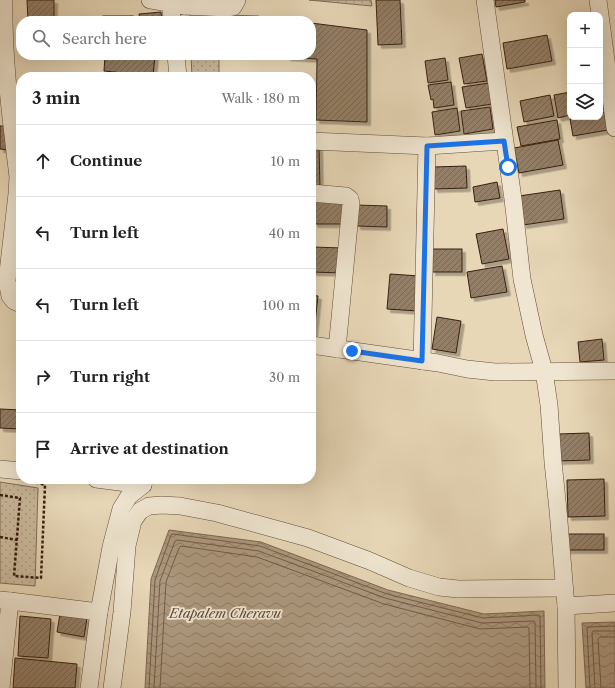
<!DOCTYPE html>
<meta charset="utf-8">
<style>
body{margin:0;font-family:"Libre Caslon Text",serif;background:#f2f2f2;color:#222}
.controls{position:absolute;right:12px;top:12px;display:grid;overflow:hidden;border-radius:8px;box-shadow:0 4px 16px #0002}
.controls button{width:36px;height:36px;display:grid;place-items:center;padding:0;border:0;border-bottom:1px solid #e0e0e0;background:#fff;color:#222;font:20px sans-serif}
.stop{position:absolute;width:12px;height:12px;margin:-9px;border:3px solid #1a73e8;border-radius:50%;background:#fff}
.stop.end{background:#1a73e8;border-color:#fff;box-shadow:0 1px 4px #0008}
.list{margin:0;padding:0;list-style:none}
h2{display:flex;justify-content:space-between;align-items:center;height:52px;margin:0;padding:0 16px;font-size:17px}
h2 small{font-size:13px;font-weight:400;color:#767676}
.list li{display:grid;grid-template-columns:26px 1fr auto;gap:12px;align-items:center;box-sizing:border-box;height:72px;padding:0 16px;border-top:1px solid #e0e0e0}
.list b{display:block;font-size:15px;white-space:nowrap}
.list em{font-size:13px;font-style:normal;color:#767676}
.icon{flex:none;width:22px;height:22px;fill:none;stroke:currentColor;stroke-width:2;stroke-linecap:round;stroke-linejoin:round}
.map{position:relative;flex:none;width:615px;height:688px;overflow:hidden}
.search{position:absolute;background:#fff;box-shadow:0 4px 16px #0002;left:16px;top:16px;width:300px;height:44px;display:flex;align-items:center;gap:10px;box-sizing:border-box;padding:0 14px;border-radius:16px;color:#767676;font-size:15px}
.panel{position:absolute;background:#fff;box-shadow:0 4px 16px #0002;left:16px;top:72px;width:300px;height:412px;border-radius:16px}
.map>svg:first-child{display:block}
.park{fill:url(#park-dots);stroke:#816c56}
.water{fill:url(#water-waves);stroke:#7e6852}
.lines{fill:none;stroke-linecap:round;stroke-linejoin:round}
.shore{stroke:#725c47;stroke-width:1}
.building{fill:url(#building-hatch);stroke:#391f10;filter:url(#shadow)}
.street-casing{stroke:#644d3a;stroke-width:18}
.path{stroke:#391f10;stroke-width:2.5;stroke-dasharray:3 2;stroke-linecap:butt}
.street{stroke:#efe5d0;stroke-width:17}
.route{stroke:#1a73e8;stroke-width:5}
.labels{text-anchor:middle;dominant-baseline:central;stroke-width:3.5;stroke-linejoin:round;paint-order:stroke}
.water-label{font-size:13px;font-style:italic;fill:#614936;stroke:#efe5d0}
</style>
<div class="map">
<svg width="615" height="688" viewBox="0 0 615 688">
<defs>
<pattern id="park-dots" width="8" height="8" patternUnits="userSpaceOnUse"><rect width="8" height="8" fill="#c9b89b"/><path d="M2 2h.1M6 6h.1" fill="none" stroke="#ad9e84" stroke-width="1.8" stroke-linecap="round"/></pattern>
<pattern id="water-waves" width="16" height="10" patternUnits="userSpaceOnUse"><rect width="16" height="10" fill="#ac987e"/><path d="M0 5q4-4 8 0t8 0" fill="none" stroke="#8d7b66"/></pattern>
<pattern id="building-hatch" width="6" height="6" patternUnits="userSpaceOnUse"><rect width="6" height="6" fill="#937f67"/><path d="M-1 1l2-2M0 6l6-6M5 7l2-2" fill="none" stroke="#796753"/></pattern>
<filter id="shadow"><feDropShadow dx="3.5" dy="3.5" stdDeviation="0" flood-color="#0004"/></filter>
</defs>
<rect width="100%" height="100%" fill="#e7d7b7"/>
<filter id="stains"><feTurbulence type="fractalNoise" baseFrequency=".005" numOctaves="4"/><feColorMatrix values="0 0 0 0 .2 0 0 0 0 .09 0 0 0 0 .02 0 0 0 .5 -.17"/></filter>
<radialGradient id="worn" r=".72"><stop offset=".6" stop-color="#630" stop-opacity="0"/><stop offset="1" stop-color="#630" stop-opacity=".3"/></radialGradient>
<!-- park -->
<g class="park">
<path d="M309 0H371L372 6Z"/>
<path d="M190 14 259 16V21H191Z"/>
<path d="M191 55H219V77H192Z"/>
<path d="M0 482 38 488 35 586 0 583Z"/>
</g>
<!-- water -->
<g class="water">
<path d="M169 530 261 542 388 590 484 614 544 611 545 688H145L151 579Z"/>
<path d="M615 622V688H586L582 623Z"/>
</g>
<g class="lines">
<!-- shore -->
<g class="shore">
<path d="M149 688 155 580 171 535 173 534 260 546 387 594 483 618 539 615 540 617 541 688"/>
<path d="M154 688 160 581 175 541 177 540 259 551 385 598 482 623 534 621 535 622 536 688"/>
<path d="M160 688 166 582 179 548 181 546 257 557 384 604 480 629 528 627 529 629 530 688"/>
<path d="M590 688 587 628 588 627 615 626"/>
<path d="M595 688 592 633 593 631H615"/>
<path d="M601 688 598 639 600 637H615"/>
</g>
</g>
<!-- building -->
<g class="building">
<path d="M27 0H54V21H28Z"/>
<path d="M376 0H400L402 44 378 45Z"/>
<path d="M495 0H525V2L496 7Z"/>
<path d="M161 12 162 21H140L139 14Z"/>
<rect x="103" y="16" width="30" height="5"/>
<path d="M311 23 367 30V122L316 120 317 59 287 57V55H311Z"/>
<path d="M547 35 552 61 507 69 503 43Z"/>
<path d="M482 54 487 81 464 84 459 58Z"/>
<path d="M105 55H155L153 76 104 71Z"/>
<path d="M445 58 448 80 428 83 425 61Z"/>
<path d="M451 82 454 105 434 108 433 99 431 100 428 85Z"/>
<path d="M489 83 492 104 466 108 462 87Z"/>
<path d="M600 87 605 109 600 110Z"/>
<path d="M570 92V115L558 118 554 95Z"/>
<path d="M550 95 554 116 524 122 520 101Z"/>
<path d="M490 107 493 129 464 134 461 111Z"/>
<path d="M457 108 460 131 435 135 432 112Z"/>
<path d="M604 112 608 130 573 136 570 119 579 117H600V113Z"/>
<path d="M557 120 560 139 521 146 517 127Z"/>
<path d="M0 126H9L8 150 0 149Z"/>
<path d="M558 140 563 165 519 173 514 148Z"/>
<path d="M311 145H319L320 188H311Z"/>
<path d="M466 166 467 188 434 189 433 167Z"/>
<path d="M497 182 500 198 475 202 473 187Z"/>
<path d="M560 190 564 219 523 225 519 196Z"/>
<path d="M314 199 345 200V224H314Z"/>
<path d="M357 205 387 206V227L357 226Z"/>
<path d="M503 229 509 259 482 264 476 234Z"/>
<path d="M312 247 343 248 342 273 312 272Z"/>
<rect x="432" y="249" width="30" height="23"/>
<path d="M502 266 507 292 471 298 467 272Z"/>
<path d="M390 274 420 276 418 311 387 309Z"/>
<path d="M311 295 318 296 314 333H311Z"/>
<path d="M437 317 461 321 456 353 432 349Z"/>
<path d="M602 339 604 360 580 362 578 342Z"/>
<path d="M0 409 21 410V429L0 428Z"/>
<path d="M589 433 590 460 559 461 558 434Z"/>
<path d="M604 479 605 516 568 517 567 480Z"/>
<rect x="567" y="534" width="37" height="16"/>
<path d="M60 614 87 618 84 637 57 632Z"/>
<path d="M20 616 51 619 48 658 18 656Z"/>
<path d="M15 658 77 664 75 688H13Z"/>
</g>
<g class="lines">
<!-- street casing -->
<g class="street-casing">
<g id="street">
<path d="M4 0C3 59 11 118 18 177L17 194 7 281 10 296 14 301 21 304"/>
<path d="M150 0 184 6V0"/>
<path d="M485 0 513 199 522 279 534 335 544 371 549 405 553 462 558 510 566 606 567 688"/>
<path d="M598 0 615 128"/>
<path d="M171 4 172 21"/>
<path d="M184 6 228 8 233 7 237 0"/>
<path d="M176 55 178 77"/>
<path d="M311 141 427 146"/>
<path d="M311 193 346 196 350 199 351 204 337 349"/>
<path d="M311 345 438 363 467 369 495 372 615 371"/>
<path d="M422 361 427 146 504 141"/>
<path d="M0 469 21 471"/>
<path d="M96 479 143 485"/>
<path d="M0 600 10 601 1 688"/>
<path d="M10 601 99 612"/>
<path d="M566 606 615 603"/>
<path d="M89 688 99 612 111 547 121 509 129 496 143 485 144 479"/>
<path d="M112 688 122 612 127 546 133 521 140 511 149 506 162 505 180 506 217 513 308 538 370 561 409 578 439 587 458 589 564 588"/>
</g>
</g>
<!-- path -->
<g class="path">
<path d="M0 495 20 498 14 576 41 578 45 485 30 481"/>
<path d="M0 537 17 540"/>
</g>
<!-- street -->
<use href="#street" class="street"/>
</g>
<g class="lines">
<!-- route -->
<path class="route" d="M352 351 422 361 427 146 504 141 508 167"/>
</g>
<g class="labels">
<!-- water labels -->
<g class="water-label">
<text x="225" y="613">Etapalem Cheravu</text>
</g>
</g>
<rect width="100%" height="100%" filter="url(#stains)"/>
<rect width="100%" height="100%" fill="url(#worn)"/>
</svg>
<div class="controls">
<button>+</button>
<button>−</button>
<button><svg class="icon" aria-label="layers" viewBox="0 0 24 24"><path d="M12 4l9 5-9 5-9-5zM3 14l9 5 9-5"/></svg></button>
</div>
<div class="stop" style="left:508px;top:167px"></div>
<div class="stop end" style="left:352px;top:351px"></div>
<div class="search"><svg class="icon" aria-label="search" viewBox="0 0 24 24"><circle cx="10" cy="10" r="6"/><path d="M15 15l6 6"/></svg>Search here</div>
<section class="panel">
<h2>3 min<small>Walk · 180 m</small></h2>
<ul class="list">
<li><svg class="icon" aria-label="ahead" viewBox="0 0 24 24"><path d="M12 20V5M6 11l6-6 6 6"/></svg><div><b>Continue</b></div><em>10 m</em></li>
<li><svg class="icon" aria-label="left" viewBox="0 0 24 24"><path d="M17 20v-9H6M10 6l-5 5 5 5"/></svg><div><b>Turn left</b></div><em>40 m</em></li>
<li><svg class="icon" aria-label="left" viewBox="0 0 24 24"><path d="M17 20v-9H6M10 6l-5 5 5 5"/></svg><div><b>Turn left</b></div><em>100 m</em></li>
<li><svg class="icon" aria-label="right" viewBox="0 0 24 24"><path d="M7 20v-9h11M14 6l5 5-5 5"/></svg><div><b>Turn right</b></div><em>30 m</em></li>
<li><svg class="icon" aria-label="arrive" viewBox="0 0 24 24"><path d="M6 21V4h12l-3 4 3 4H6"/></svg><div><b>Arrive at destination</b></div></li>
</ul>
</section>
</div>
